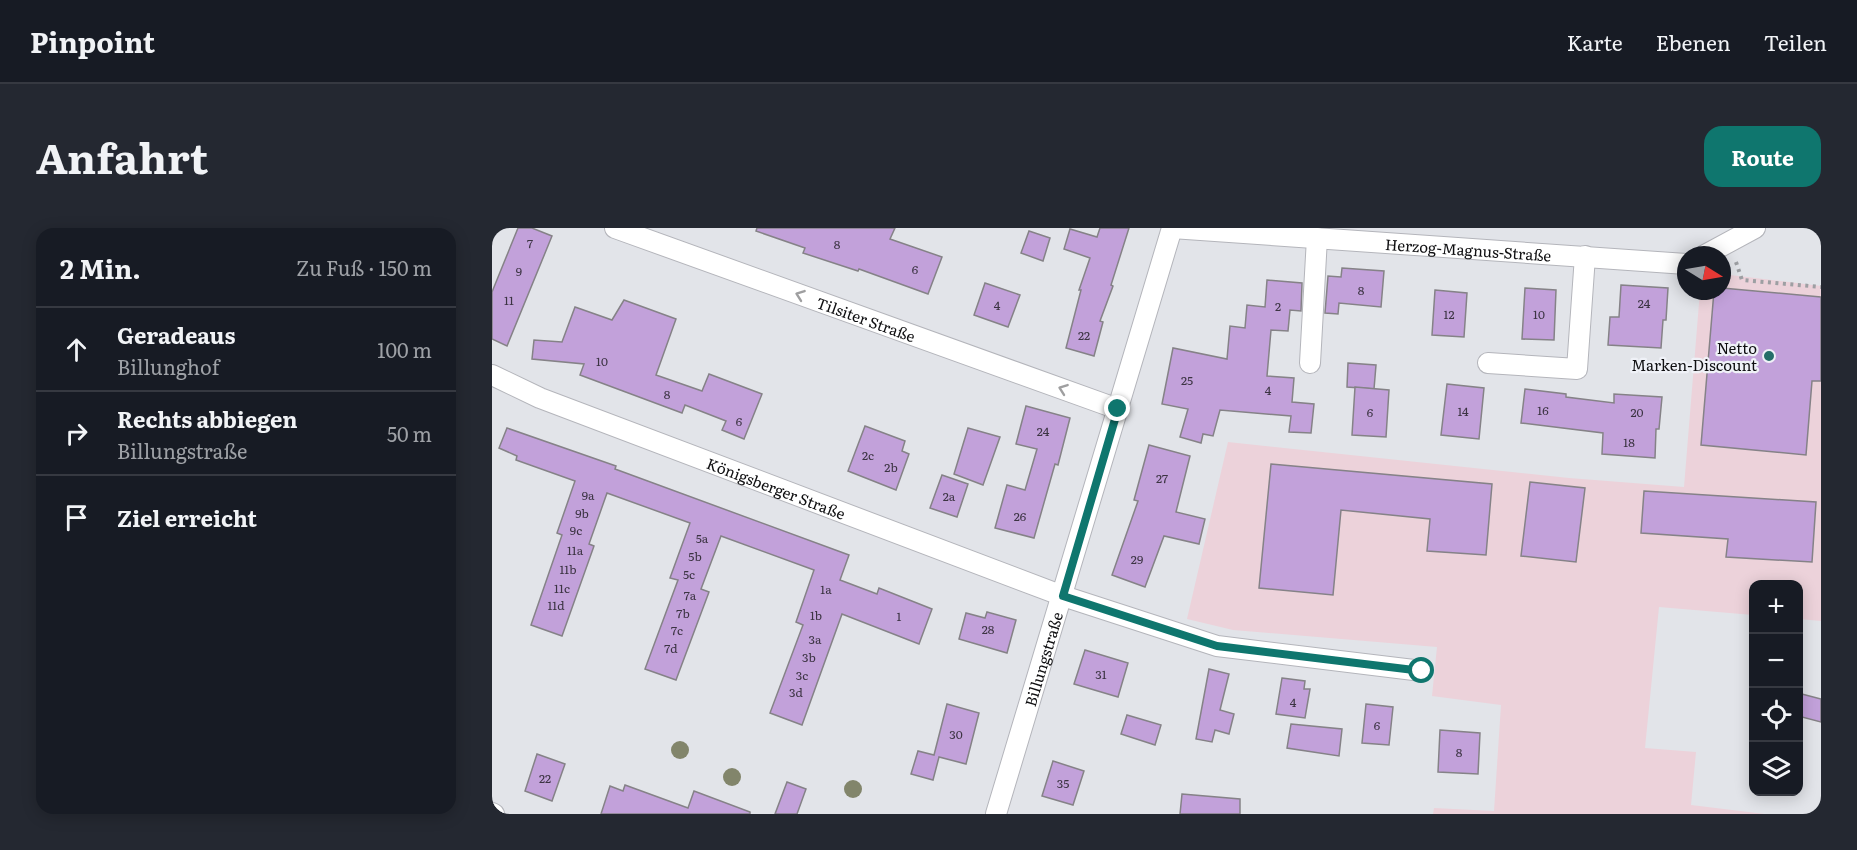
<!DOCTYPE html>
<html lang="de">
<meta charset="utf-8">
<style>
body{margin:0;font-family:Literata,serif;background:#242831;color:#f1f3f6}
.controls{position:absolute;right:18px;bottom:18px;display:grid;overflow:hidden;border-radius:12px;box-shadow:0 3px 15px #0003}
.controls button{width:54px;height:54px;display:grid;place-items:center;padding:0;border:0;border-bottom:2px solid #363941;background:#171b24;color:#f1f3f6;font:30px sans-serif}
.compass{position:absolute;left:1185px;top:18px;width:54px;height:54px;border-radius:50%;background:#171b24;box-shadow:0 3px 15px #0003;rotate:101deg}
.stop{position:absolute;width:18px;height:18px;margin:-14px;border:4px solid #0f766e;border-radius:50%;background:#fff}
.stop.end{background:#0f766e;border-color:#fff;box-shadow:0 2px 6px #0008}
.list{margin:0;padding:0;list-style:none}
h2{display:flex;justify-content:space-between;align-items:center;height:78px;margin:0;padding:0 24px;font-size:26px}
h2 small{font-size:20px;font-weight:400;color:#9ea1a6}
.list li{display:grid;grid-template-columns:39px 1fr auto;gap:18px;align-items:center;box-sizing:border-box;height:84px;padding:0 24px;border-top:2px solid #363941}
.list b{display:block;font-size:22px;white-space:nowrap}
.list p{margin:0;font-size:20px;white-space:nowrap;color:#9ea1a6}
.list em{font-size:20px;font-style:normal;color:#9ea1a6}
.icon{flex:none;width:33px;height:33px;fill:none;stroke:currentColor;stroke-width:2;stroke-linecap:round;stroke-linejoin:round}
.map{position:relative;flex:none;width:1329px;height:586px;overflow:hidden;border-radius:18px}
header{display:flex;align-items:center;gap:36px;box-sizing:border-box;height:84px;padding:0 30px;background:#171b24;border-bottom:2px solid #363941}
header strong{font-size:28px}
nav{display:flex;gap:33px;margin-inline-start:auto;font-size:21px}
.intro{display:flex;align-items:center;justify-content:space-between;box-sizing:border-box;height:144px;padding:0 36px}
h1{margin:0;font-size:42px}
.button{padding:15px 27px;border-radius:18px;background:#0f766e;color:#fff;font-size:21px;font-weight:700}
main{display:flex;gap:36px;padding:0 36px}
aside{flex:1;background:#171b24;border-radius:18px;box-shadow:0 3px 15px #0003}
.map>svg:first-child{display:block}
.commercial{fill:#ecd2da}
.building{fill:#c2a1da;stroke:#858287;stroke-width:1.5}
.lines{fill:none;stroke-linecap:round;stroke-linejoin:round}
.minor-casing{stroke:#b4b5bb;stroke-width:22}
.path{stroke:#9d9fa3;stroke-width:4;stroke-dasharray:3 4.5;stroke-linecap:butt}
.minor{stroke:#fff;stroke-width:20}
.tree{fill:#82856b}
.oneway{stroke:#9f9fa0}
.route{stroke:#0f766e;stroke-width:8}
.poi-dot{fill:#256e69;stroke:#eff1f7;stroke-width:2}
.labels{text-anchor:middle;dominant-baseline:central;stroke-width:4.5;stroke-linejoin:round;paint-order:stroke}
.number-label{font-size:12px;fill:#3c3443}
.street-label{font-size:15px;fill:#0f0f11;stroke:#eff1f7}
.poi-label{font-size:15px;fill:#0f0f11;stroke:#eff1f7;text-anchor:end}
</style>
<header>
<strong>Pinpoint</strong>
<nav><a>Karte</a><a>Ebenen</a><a>Teilen</a></nav>
</header>
<div class="intro"><h1>Anfahrt</h1><a class="button">Route</a></div>
<main>
<aside>
<h2>2 Min.<small>Zu Fuß · 150 m</small></h2>
<ul class="list">
<li><svg class="icon" aria-label="ahead" viewBox="0 0 24 24"><path d="M12 20V5M6 11l6-6 6 6"/></svg><div><b>Geradeaus</b><p>Billunghof</p></div><em>100 m</em></li>
<li><svg class="icon" aria-label="right" viewBox="0 0 24 24"><path d="M7 20v-9h11M14 6l5 5-5 5"/></svg><div><b>Rechts abbiegen</b><p>Billungstraße</p></div><em>50 m</em></li>
<li><svg class="icon" aria-label="arrive" viewBox="0 0 24 24"><path d="M6 21V4h12l-3 4 3 4H6"/></svg><div><b>Ziel erreicht</b></div></li>
</ul>
</aside>
<div class="map">
<svg width="1329" height="586" viewBox="0 0 1329 586">
<rect width="100%" height="100%" fill="#e2e4e9"/>
<!-- commercial -->
<path class="commercial" d="M1230 46 1329 58V393L1307 391 1306 356H1262L1261 387 1167 379 1153 520 1204 524 1199 577 1273 586H941L942 580 1002 583 1009 477 940 468 945 419 741 402 695 391 736 214 1077 250 1192 259 1208 63H1230Z"/>
<!-- building -->
<g class="building">
<path d="M26 0H40L60 8 15 118 0 111V64Z"/>
<path d="M265 0H403L398 11 450 29 436 66 367 41 366 43 311 25 313 20 264 3Z"/>
<path d="M608 0H637L619 57 621 58 608 93 611 94 602 128 574 120 589 62H587L598 30 572 21 578 1 605 9Z"/>
<path d="M537 3 558 10 551 33 529 25Z"/>
<path d="M850 40 892 43 889 79 847 75 846 86 833 85 836 48 849 49Z"/>
<path d="M775 52 810 55 809 83 798 82 796 103 779 102 775 148 802 150 800 174 822 176 819 205 797 204 799 188 728 182 721 208 711 206 709 215 688 209 696 181 670 176 681 120 735 131 738 98 753 100 755 77 773 79Z"/>
<path d="M493 55 528 67 516 99 482 87Z"/>
<path d="M1129 57 1176 60 1174 92H1171L1169 120 1116 117 1118 89H1127Z"/>
<path d="M1033 60 1064 62 1062 112 1030 111Z"/>
<path d="M1230 60 1329 69V153H1320L1314 227 1209 217 1222 63H1230Z"/>
<path d="M943 62 975 65 972 109 940 107Z"/>
<path d="M132 72 184 91 164 147 210 163 217 146 270 166 252 211 230 202 234 193 193 177 190 185 88 147 92 136 40 131 42 112 70 114 83 79 120 92Z"/>
<path d="M856 135 884 137 882 161 855 159Z"/>
<path d="M955 156 992 160 987 211 949 207Z"/>
<path d="M863 159 897 162 894 209 860 207Z"/>
<path d="M1033 161 1074 166V169L1122 175V166L1170 169 1167 201H1164L1163 230 1110 226 1111 205 1029 195Z"/>
<path d="M534 178 578 190 566 237 563 236 542 310 503 300 515 257 533 262 545 221 524 216Z"/>
<path d="M373 198 413 213 410 223 417 226 404 262 356 243Z"/>
<path d="M15 200 124 238 123 241 357 327 348 352 385 366 387 360 440 381 427 416 350 386 310 497 278 485 311 397 304 394 322 342 229 308 209 361 217 364 184 452 153 441 186 352 178 350 198 295 115 265 97 316 102 318 70 408 39 397 70 307 65 305 83 253 24 232 25 228 7 220Z"/>
<path d="M476 200 508 209 491 257 462 246Z"/>
<path d="M657 217 698 228 684 284 713 291 707 316 672 308 653 359 620 347 646 273 642 272Z"/>
<path d="M779 236 1000 256 994 327 935 323 938 291 849 282 841 367 767 360Z"/>
<path d="M450 247 476 256 465 289 438 280Z"/>
<path d="M1038 254 1093 260 1084 334 1029 328Z"/>
<path d="M1152 263 1324 274 1320 334 1234 329 1236 311 1149 305Z"/>
<path d="M495 384 524 392 515 425 467 411 474 385 493 390Z"/>
<path d="M593 422 636 435 626 469 582 456Z"/>
<path d="M717 441 737 446 728 482 742 486 737 506 723 502 720 514 704 511Z"/>
<path d="M790 450 813 453 812 461H818L813 490 784 486Z"/>
<path d="M1306 465 1329 471V494L1306 488Z"/>
<path d="M455 476 487 485 474 536 447 529 441 552 419 546 426 523 442 527Z"/>
<path d="M874 476 901 479 897 517 870 515Z"/>
<path d="M635 487 669 497 663 517 629 506Z"/>
<path d="M799 496 850 501 847 528 795 520Z"/>
<path d="M948 502 988 505 986 546 946 544Z"/>
<path d="M45 526 73 536 60 573 33 563Z"/>
<path d="M561 533 592 543 581 577 550 568Z"/>
<path d="M295 554 314 561 305 586H283Z"/>
<path d="M133 557 196 580 202 563 258 584V586H109L118 558 131 563Z"/>
<path d="M690 566 748 571V586H688Z"/>
</g>
<g class="lines">
<!-- minor casing -->
<g class="minor-casing">
<g id="minor">
<path id="s1" d="M123 0 626 181"/>
<path id="s2" d="M680 0 1194 36"/>
<path d="M1213 27 1263 0"/>
<path d="M818 135 825 10"/>
<path d="M996 135 1085 141 1093 28"/>
<path id="s3" d="M0 147 48 170 571 368 725 418 930 443"/>
<path d="M0 585 2 586"/>
<path id="s4" d="M504 586 680 0"/>
</g>
</g>
<!-- path -->
<path class="path" d="M1244 34 1250 52 1329 59"/>
<!-- minor -->
<use href="#minor" class="minor"/>
</g>
<!-- trees -->
<g class="tree">
<circle cx="188" cy="522" r="9"/>
<circle cx="240" cy="549" r="9"/>
<circle cx="361" cy="561" r="9"/>
</g>
<!-- one-way arrows -->
<defs><path id="oneway-chevron" d="M-2-3.5L2.5 0L-2 3.5" fill="none" stroke-width="1.6" stroke-linecap="round" stroke-linejoin="round" transform="scale(1.5)"/></defs>
<g class="oneway">
<use href="#oneway-chevron" transform="translate(308 67) rotate(-160)"/>
<use href="#oneway-chevron" transform="translate(571 161) rotate(-160)"/>
</g>
<g class="lines">
<!-- route -->
<path class="route" d="M626 181 571 368 725 418 930 443"/>
</g>
<!-- markers -->
<circle class="poi-dot" cx="1277" cy="128" r="6"/>
<g class="labels">
<!-- number labels -->
<g class="number-label">
<text x="38" y="15">7</text>
<text x="345" y="16">8</text>
<text x="423" y="41">6</text>
<text x="27" y="43">9</text>
<text x="869" y="62">8</text>
<text x="17" y="72">11</text>
<text x="1152" y="75">24</text>
<text x="505" y="77">4</text>
<text x="786" y="78">2</text>
<text x="957" y="86">12</text>
<text x="1047" y="86">10</text>
<text x="592" y="107">22</text>
<text x="110" y="133">10</text>
<text x="695" y="152">25</text>
<text x="776" y="162">4</text>
<text x="175" y="166">8</text>
<text x="1051" y="182">16</text>
<text x="971" y="183">14</text>
<text x="878" y="184">6</text>
<text x="1145" y="184">20</text>
<text x="247" y="193">6</text>
<text x="551" y="203">24</text>
<text x="1137" y="214">18</text>
<text x="376" y="227">2c</text>
<text x="399" y="239">2b</text>
<text x="670" y="250">27</text>
<text x="96" y="267">9a</text>
<text x="457" y="268">2a</text>
<text x="90" y="285">9b</text>
<text x="528" y="288">26</text>
<text x="84" y="302">9c</text>
<text x="210" y="310">5a</text>
<text x="83" y="322">11a</text>
<text x="203" y="328">5b</text>
<text x="645" y="331">29</text>
<text x="76" y="341">11b</text>
<text x="197" y="346">5c</text>
<text x="70" y="360">11c</text>
<text x="334" y="361">1a</text>
<text x="198" y="367">7a</text>
<text x="64" y="377">11d</text>
<text x="191" y="385">7b</text>
<text x="324" y="387">1b</text>
<text x="407" y="388">1</text>
<text x="496" y="401">28</text>
<text x="185" y="402">7c</text>
<text x="323" y="411">3a</text>
<text x="179" y="420">7d</text>
<text x="317" y="429">3b</text>
<text x="609" y="446">31</text>
<text x="310" y="447">3c</text>
<text x="304" y="464">3d</text>
<text x="801" y="474">4</text>
<text x="885" y="497">6</text>
<text x="464" y="506">30</text>
<text x="967" y="524">8</text>
<text x="53" y="550">22</text>
<text x="571" y="555">35</text>
</g>
<!-- street labels -->
<g class="street-label">
<text stroke="none"><textPath href="#s2" startOffset="297">Herzog-Magnus-Straße</textPath></text>
<text stroke="none"><textPath href="#s1" startOffset="267">Tilsiter Straße</textPath></text>
<text stroke="none"><textPath href="#s3" startOffset="306">Königsberger Straße</textPath></text>
<text stroke="none"><textPath href="#s4" startOffset="162">Billungstraße</textPath></text>
</g>
<!-- poi labels -->
<g class="poi-label">
<text x="1265" y="119">Netto<tspan x="1265" dy="17">Marken-Discount</tspan></text>
</g>
</g>
</svg>
<div class="controls">
<button>+</button>
<button>−</button>
<button><svg class="icon" aria-label="locate" viewBox="0 0 24 24"><circle cx="12" cy="12" r="6"/><path d="M12 2v4M12 18v4M2 12h4M18 12h4"/></svg></button>
<button><svg class="icon" aria-label="layers" viewBox="0 0 24 24"><path d="M12 4l9 5-9 5-9-5zM3 14l9 5 9-5"/></svg></button>
</div>
<svg class="compass" viewBox="-18 -18 36 36"><path d="M0-13l5 13h-10z" fill="#e53935"/><path d="M0 13l5-13h-10z" fill="#9ea1a6"/></svg>
<div class="stop" style="left:930px;top:443px"></div>
<div class="stop end" style="left:626px;top:181px"></div>
</div>
</main>
